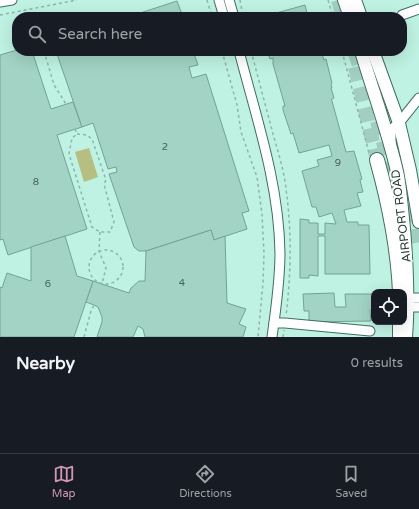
<!DOCTYPE html>
<style>
body{margin:0;font-family:"Varela Round",sans-serif;background:#20242c;color:#f1f3f6}
.controls{position:absolute;right:12px;bottom:12px;display:grid;overflow:hidden;border-radius:8px;box-shadow:0 4px 16px #0002}
.controls button{width:36px;height:36px;display:grid;place-items:center;padding:0;border:0;border-bottom:1px solid #363941;background:#171b24;color:#f1f3f6;font:20px sans-serif}
.list{margin:0;padding:0;list-style:none}
h2{display:flex;justify-content:space-between;align-items:center;height:52px;margin:0;padding:0 16px;font-size:17px}
h2 small{font-size:13px;font-weight:400;color:#9ea1a6}
.icon{flex:none;width:22px;height:22px;fill:none;stroke:currentColor;stroke-width:2;stroke-linecap:round;stroke-linejoin:round}
.map{position:relative;flex:none;width:419px;height:337px;overflow:hidden}
.search{position:absolute;background:#171b24;box-shadow:0 4px 16px #0002;left:12px;right:12px;top:12px;height:44px;display:flex;align-items:center;gap:10px;box-sizing:border-box;padding:0 14px;border-radius:16px;color:#9ea1a6;font-size:15px}
.sheet{height:116px;background:#171b24}
nav{display:flex;justify-content:space-around;align-items:center;box-sizing:border-box;height:56px;border-top:1px solid #363941;background:#171b24;font-size:11px;color:#9ea1a6}
nav a{display:grid;justify-items:center;gap:2px}
nav .on{color:#d195b7}
.map>svg:first-child{display:block}
.green{fill:#b7be82}
.building{fill:#a2d3c4;stroke:#73a394}
.lines{fill:none;stroke-linecap:round;stroke-linejoin:round}
.highway-tunnel{stroke:#a1cec0;stroke-width:14;stroke-dasharray:14 7;stroke-linecap:butt}
.minor-casing{stroke:#3f6e61;stroke-width:11}
.major-casing{stroke:#3f6e61;stroke-width:14}
.highway-casing{stroke:#3f6e61;stroke-width:16}
.path{stroke:#8db5a9;stroke-width:1.5;stroke-dasharray:3 3;stroke-linecap:butt}
.minor{stroke:#fff;stroke-width:9}
.major{stroke:#fff;stroke-width:12}
.highway{stroke:#fff;stroke-width:14}
.labels{text-anchor:middle;dominant-baseline:central;stroke-width:4;stroke-linejoin:round;paint-order:stroke}
.number-label{font-size:10px;fill:#47625a}
.street-label{font-size:12px;fill:#293d37;stroke:#fff}
</style>
<div class="map">
<svg width="419" height="337" viewBox="0 0 419 337">
<rect width="100%" height="100%" fill="#bff2e2"/>
<!-- green -->
<path class="green" d="M89 148 98 177 84 182 75 152Z"/>
<!-- building -->
<g class="building">
<path d="M177 1 183 17H135L134 15Z"/>
<path d="M305 5 308 17H262Z"/>
<path d="M17 50V51H32L51 109 73 102 82 127 57 135 87 229 8 255 3 239 0 240V55Z"/>
<path d="M56 51H193L198 65 189 67 192 78 206 74 249 211 242 213 247 229 214 240 211 230 146 251H139L134 247 109 174 117 172 116 167 108 169 93 123 82 127Z"/>
<path d="M267 51H321L324 60 326 59 332 83 331 84 332 88H331L334 98 331 100 332 101 346 152 354 151 362 179 360 180 363 192 357 193 361 206 344 210 347 222H358V225H369L370 274H325V236H318V276L309 275V278H300V219L309 220V223H318V234H325V223L336 224 332 213 319 217 316 207H312L302 171 319 166 317 160 332 156 329 145 299 153 293 133 291 134 283 110V106H285L273 64V58L270 59Z"/>
<path d="M211 230 214 240 225 236 227 303 246 309 239 324 246 327 243 337H145L143 329 138 326 133 337H97L102 322V317L98 307 94 305 86 302 93 281 129 293 131 288 139 281H145L146 251Z"/>
<path d="M65 236 77 276 93 281 74 337H0V287L2 288 7 273 31 281V247Z"/>
<path d="M334 293 335 307H346L345 294H374V310H370L371 321 309 322V311H304L303 294Z"/>
</g>
<g class="lines">
<!-- highway-tunnel -->
<g class="highway-tunnel">
<path d="M338 0 343 17"/>
<path d="M354 51 363 76"/>
<path d="M355 67 377 160"/>
<path d="M380 83 408 186"/>
<path d="M377 121 392 174"/>
<path d="M412 208 419 246"/>
</g>
<!-- minor casing -->
<g class="minor-casing">
<g id="minor">
<path d="M219 0 224 17"/>
<path d="M229 0 234 17"/>
<path d="M0 2 12 0"/>
<path d="M402 15 419 9"/>
<path d="M239 51C256 117 279 183 280 253 280 281 276 309 272 337"/>
<path d="M391 143V133L394 127 399 123 419 98"/>
<path d="M408 298H419"/>
<path d="M408 307H419"/>
<path d="M274 323H285L370 331"/>
</g>
</g>
<!-- major casing -->
<g class="major-casing">
<g id="major">
<path d="M344 0 350 17"/>
<path d="M355 0 361 17"/>
<path d="M361 51C373 92 389 134 398 176 401 193 402 211 404 228 407 264 409 300 406 337"/>
<path d="M373 51 399 123 410 170 419 222"/>
</g>
</g>
<!-- highway casing -->
<g class="highway-casing">
<g id="highway">
<path d="M377 160C389 203 398 247 400 292"/>
<path d="M400 337V322"/>
</g>
</g>
<!-- path -->
<g class="path">
<path d="M207 0 212 17"/>
<path d="M240 0 243 17"/>
<path d="M328 0 333 17"/>
<path d="M0 15 77 0"/>
<path d="M44 51 54 85 66 104"/>
<path d="M222 51 237 105 241 132 257 177 262 214 264 254 263 283 258 337"/>
<path d="M251 51C258 77 265 104 272 130 277 149 284 169 286 189 292 232 291 274 286 316"/>
<path d="M342 51 369 153"/>
<path d="M75 129 77 134"/>
<path d="M77 134 87 135 92 139 106 180 104 184 114 222 110 232H100L92 227 69 154 72 138Z"/>
<path d="M100 232 99 251 106 268 102 284"/>
<circle cx="106" cy="267" r="17"/>
<path d="M84 337 91 311 94 305"/>
<path d="M283 337 284 330"/>
</g>
<!-- minor -->
<use href="#minor" class="minor"/>
<!-- major -->
<use href="#major" class="major"/>
<!-- highway -->
<use href="#highway" class="highway"/>
</g>
<g class="labels">
<!-- number labels -->
<g class="number-label">
<text x="165" y="147">2</text>
<text x="338" y="163">9</text>
<text x="36" y="182">8</text>
<text x="182" y="283">4</text>
<text x="48" y="284">6</text>
</g>
<!-- street labels -->
<g class="street-label">
<text transform="translate(401 216) rotate(-97)">AIRPORT ROAD</text>
</g>
</g>
</svg>
<div class="controls">
<button><svg class="icon" aria-label="locate" viewBox="0 0 24 24"><circle cx="12" cy="12" r="6"/><path d="M12 2v4M12 18v4M2 12h4M18 12h4"/></svg></button>
</div>
<div class="search"><svg class="icon" aria-label="search" viewBox="0 0 24 24"><circle cx="10" cy="10" r="6"/><path d="M15 15l6 6"/></svg>Search here</div>
</div>
<section class="sheet">
<h2>Nearby<small>0 results</small></h2>
<ul class="list">
</ul>
</section>
<nav>
<a class="on"><svg class="icon" aria-label="map" viewBox="0 0 24 24"><path d="M3 6l6-2 6 2 6-2v14l-6 2-6-2-6 2zM9 4v14M15 6v14"/></svg>Map</a>
<a><svg class="icon" aria-label="directions" viewBox="0 0 24 24"><path d="M12 3l9 9-9 9-9-9zM9 14v-3h6M13 9l2 2-2 2"/></svg>Directions</a>
<a><svg class="icon" aria-label="saved" viewBox="0 0 24 24"><path d="M7 4h10v16l-5-4-5 4z"/></svg>Saved</a>
</nav>
